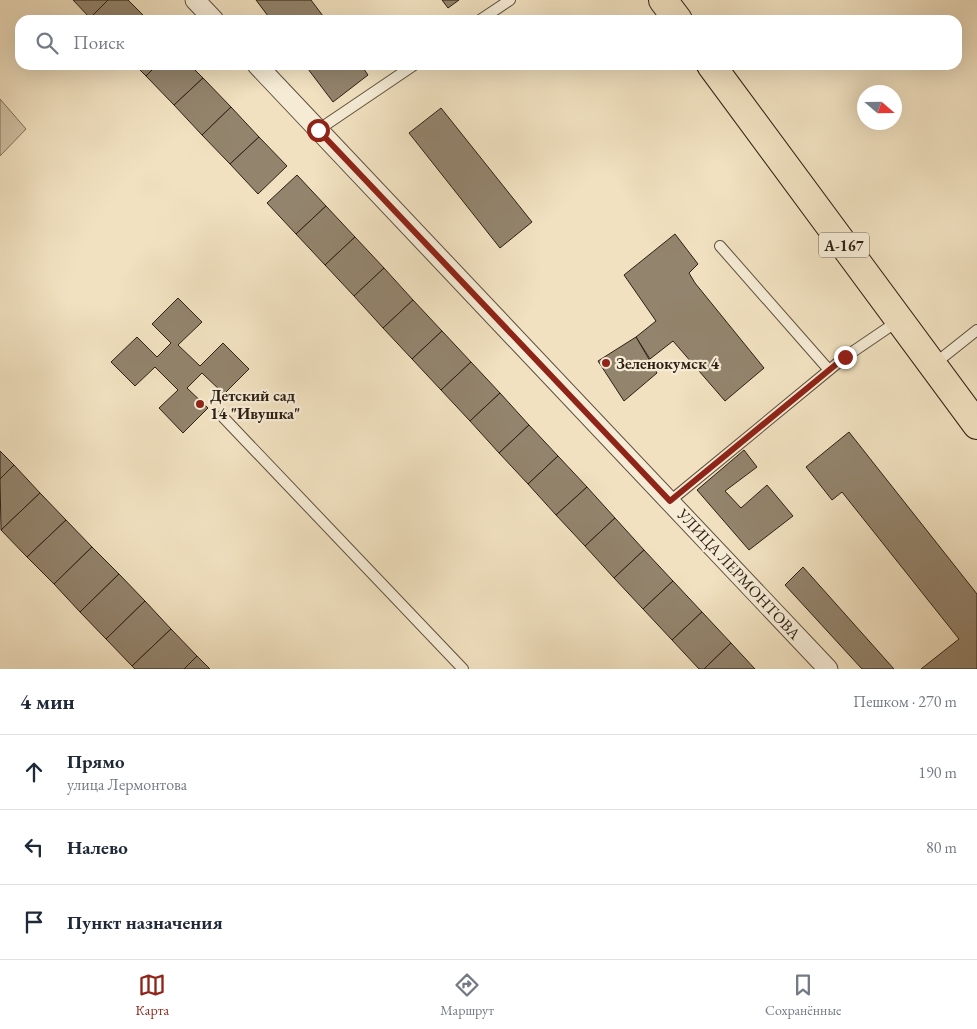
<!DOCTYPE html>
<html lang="ru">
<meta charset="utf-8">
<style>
body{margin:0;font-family:"EB Garamond",serif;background:#f2f2f3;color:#1f2937}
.compass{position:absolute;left:857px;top:85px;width:45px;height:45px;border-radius:50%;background:#fff;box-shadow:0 5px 20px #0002;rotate:110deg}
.stop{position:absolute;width:15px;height:15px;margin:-11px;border:4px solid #8f2418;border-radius:50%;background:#fff}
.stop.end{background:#8f2418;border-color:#fff;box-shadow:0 1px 5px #0008}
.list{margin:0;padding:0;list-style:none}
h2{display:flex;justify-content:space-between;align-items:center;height:65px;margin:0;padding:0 20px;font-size:21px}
h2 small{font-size:16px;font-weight:400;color:#747a83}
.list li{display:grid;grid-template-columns:32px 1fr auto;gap:15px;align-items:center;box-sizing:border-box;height:75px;padding:0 20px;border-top:1px solid #e0e1e3}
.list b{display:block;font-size:19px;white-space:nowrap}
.list p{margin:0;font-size:16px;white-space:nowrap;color:#747a83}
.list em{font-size:16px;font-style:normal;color:#747a83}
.icon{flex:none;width:28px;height:28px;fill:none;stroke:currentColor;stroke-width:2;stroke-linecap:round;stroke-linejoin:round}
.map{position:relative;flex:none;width:977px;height:669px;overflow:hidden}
.search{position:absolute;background:#fff;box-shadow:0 5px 20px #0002;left:15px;right:15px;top:15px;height:55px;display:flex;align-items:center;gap:12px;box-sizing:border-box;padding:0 18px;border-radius:15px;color:#747a83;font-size:19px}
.sheet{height:290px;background:#fff}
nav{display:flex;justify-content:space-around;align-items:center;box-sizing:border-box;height:70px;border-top:1px solid #e0e1e3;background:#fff;font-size:14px;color:#747a83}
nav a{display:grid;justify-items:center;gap:2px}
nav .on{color:#8f2418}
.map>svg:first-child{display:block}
.green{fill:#d0c0a3;stroke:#7e705b}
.building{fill:#93846d;stroke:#2d1f13}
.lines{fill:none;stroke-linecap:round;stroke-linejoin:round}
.service-casing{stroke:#5e503e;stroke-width:12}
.minor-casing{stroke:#5e503e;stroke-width:21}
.trunk-casing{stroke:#2d1f13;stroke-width:30}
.service{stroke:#f6ecd6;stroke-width:10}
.minor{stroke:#f6ecd6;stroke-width:19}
.trunk{stroke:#f1e1c0;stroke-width:28}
.route{stroke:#8f2418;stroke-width:6}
.poi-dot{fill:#8f2418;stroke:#f6ecd6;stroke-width:2}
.labels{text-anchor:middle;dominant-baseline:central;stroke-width:4.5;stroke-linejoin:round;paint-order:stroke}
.shield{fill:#f6ecd6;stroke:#695c4e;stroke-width:1}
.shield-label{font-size:15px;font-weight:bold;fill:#2d1f13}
.poi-label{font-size:16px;font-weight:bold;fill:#2d1f13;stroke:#f6ecd6;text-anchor:start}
.street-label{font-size:16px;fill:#2d1f13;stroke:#f6ecd6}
</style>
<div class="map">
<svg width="977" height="669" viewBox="0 0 977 669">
<rect width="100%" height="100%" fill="#f1e1c0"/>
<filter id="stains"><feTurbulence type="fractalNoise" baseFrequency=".004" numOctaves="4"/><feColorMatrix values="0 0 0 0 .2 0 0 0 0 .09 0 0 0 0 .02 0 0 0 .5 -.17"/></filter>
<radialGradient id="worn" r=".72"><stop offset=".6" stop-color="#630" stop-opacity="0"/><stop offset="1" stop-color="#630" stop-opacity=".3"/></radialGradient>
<!-- green -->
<path class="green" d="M0 99 26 129 0 156Z"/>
<!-- building -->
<g class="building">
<path d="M73 0H108L90 18Z"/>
<path d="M108 0H128L147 19 92 20 90 18Z"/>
<path d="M256 0H311L326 20H271Z"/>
<path d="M442 0H459L448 8Z"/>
<path d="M135 65H157L146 76Z"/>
<path d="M157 65H190L203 78 174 105 146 76Z"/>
<path d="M305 65H361L368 75 333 102Z"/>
<path d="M203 78 231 107 202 135 174 105Z"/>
<path d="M231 107 259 137 230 164 202 135Z"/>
<path d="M441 108 532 222 500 248 409 133Z"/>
<path d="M259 137 287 166 258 194 230 164Z"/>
<path d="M297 175 326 206 296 234 267 203Z"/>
<path d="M326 206 355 237 325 265 296 234Z"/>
<path d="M675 234 698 264 689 273 695 283 764 368 725 401 673 341 650 359 636 337 656 321 624 275Z"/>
<path d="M355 237 384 268 354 296 325 265Z"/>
<path d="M384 268 413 300 383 328 354 296Z"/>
<path d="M178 298 202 322 178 345 200 366 223 343 249 369 224 394 202 373 187 388 208 408 183 433 159 408 178 390 155 367 135 386 111 362 137 337 157 357 171 343 152 324Z"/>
<path d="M413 300 442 331 412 359 383 328Z"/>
<path d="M442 331 471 362 441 390 412 359Z"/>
<path d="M636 337 657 373 624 401 598 361Z"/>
<path d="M471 362 500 393 470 421 441 390Z"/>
<path d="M500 393 529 425 499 453 470 421Z"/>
<path d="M529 425 558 456 528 484 499 453Z"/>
<path d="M849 432 977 594V669H921L959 639 842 492 832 500 806 467Z"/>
<path d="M744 450 757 467 725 491 741 508 767 485 793 516 749 550 697 490Z"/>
<path d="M0 451 14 465 0 479Z"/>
<path d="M558 456 587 487 556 515 528 484Z"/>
<path d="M14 465 40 493 1 530 0 479Z"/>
<path d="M587 487 615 518 585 546 556 515Z"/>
<path d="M40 493 66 520 27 557 1 530Z"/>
<path d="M615 518 644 550 614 578 585 546Z"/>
<path d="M66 520 92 547 54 584 27 557Z"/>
<path d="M92 547 119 574 80 612 54 584Z"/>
<path d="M644 550 673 581 643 609 614 578Z"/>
<path d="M803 567 894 669H862L785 585Z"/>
<path d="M119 574 145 601 106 639 80 612Z"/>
<path d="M673 581 702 612 672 640 643 609Z"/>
<path d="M145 601 171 629 132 666 106 639Z"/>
<path d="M702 612 731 643 704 669H699L672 640Z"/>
<path d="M171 629 197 656 184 669H135L132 666Z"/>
<path d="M731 643 755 669H704Z"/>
<path d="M197 656 210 669H184Z"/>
</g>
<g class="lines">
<!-- service casing -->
<g class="service-casing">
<g id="service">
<path d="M480 20 510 0"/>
<path d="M318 130 414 65"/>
<path d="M720 246 829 370"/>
<path d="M933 365 977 330"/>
<path d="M222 416 463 669"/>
<path d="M670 501 845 357 898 321"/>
</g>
</g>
<!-- minor casing -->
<g class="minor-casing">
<g id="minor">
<path d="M195 0 214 20"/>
<path d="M257 65 828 669"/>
</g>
</g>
<!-- trunk casing -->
<g class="trunk-casing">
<g id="trunk">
<path d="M663 0 678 20"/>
<path d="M711 65 977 425"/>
</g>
</g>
<!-- service -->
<use href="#service" class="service"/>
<!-- minor -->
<use href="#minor" class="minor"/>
<!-- trunk -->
<use href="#trunk" class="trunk"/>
</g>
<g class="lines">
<!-- route -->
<path class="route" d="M318 130 670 501 845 357"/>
</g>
<!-- markers -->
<g class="poi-dot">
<circle cx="606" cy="363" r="5"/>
<circle cx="200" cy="404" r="5"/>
</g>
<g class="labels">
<!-- shield labels -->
<rect class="shield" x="819" y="232.5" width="50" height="25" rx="4"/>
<g class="shield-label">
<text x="844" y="245">А-167</text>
</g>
<!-- poi labels -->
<g class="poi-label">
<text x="616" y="363">Зеленокумск 4</text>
<text x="210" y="395">Детский сад<tspan x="210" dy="18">14 "Ивушка"</tspan></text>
</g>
<!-- street labels -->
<g class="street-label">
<text transform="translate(739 574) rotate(47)">УЛИЦА ЛЕРМОНТОВА</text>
</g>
</g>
<rect width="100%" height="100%" filter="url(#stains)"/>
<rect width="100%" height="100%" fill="url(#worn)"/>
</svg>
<svg class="compass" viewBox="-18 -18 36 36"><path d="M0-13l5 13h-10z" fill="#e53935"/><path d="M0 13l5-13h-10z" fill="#747a83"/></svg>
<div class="stop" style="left:318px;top:130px"></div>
<div class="stop end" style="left:845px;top:357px"></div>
<div class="search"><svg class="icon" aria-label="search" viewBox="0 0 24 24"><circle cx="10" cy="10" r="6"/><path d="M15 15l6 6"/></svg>Поиск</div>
</div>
<section class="sheet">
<h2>4 мин<small>Пешком · 270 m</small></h2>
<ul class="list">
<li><svg class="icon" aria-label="ahead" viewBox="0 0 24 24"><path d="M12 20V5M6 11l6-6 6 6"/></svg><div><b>Прямо</b><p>улица Лермонтова</p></div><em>190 m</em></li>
<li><svg class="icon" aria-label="left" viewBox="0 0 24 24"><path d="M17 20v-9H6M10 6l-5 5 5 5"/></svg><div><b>Налево</b></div><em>80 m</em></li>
<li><svg class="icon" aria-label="arrive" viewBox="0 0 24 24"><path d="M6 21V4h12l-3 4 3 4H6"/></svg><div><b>Пункт назначения</b></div></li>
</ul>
</section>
<nav>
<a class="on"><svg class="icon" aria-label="map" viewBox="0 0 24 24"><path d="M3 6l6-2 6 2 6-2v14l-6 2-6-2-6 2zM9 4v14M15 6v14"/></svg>Карта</a>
<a><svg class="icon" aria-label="directions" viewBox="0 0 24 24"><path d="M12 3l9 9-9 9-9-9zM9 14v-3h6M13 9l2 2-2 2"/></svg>Маршрут</a>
<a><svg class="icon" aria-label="saved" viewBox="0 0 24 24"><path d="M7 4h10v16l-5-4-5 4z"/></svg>Сохранённые</a>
</nav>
